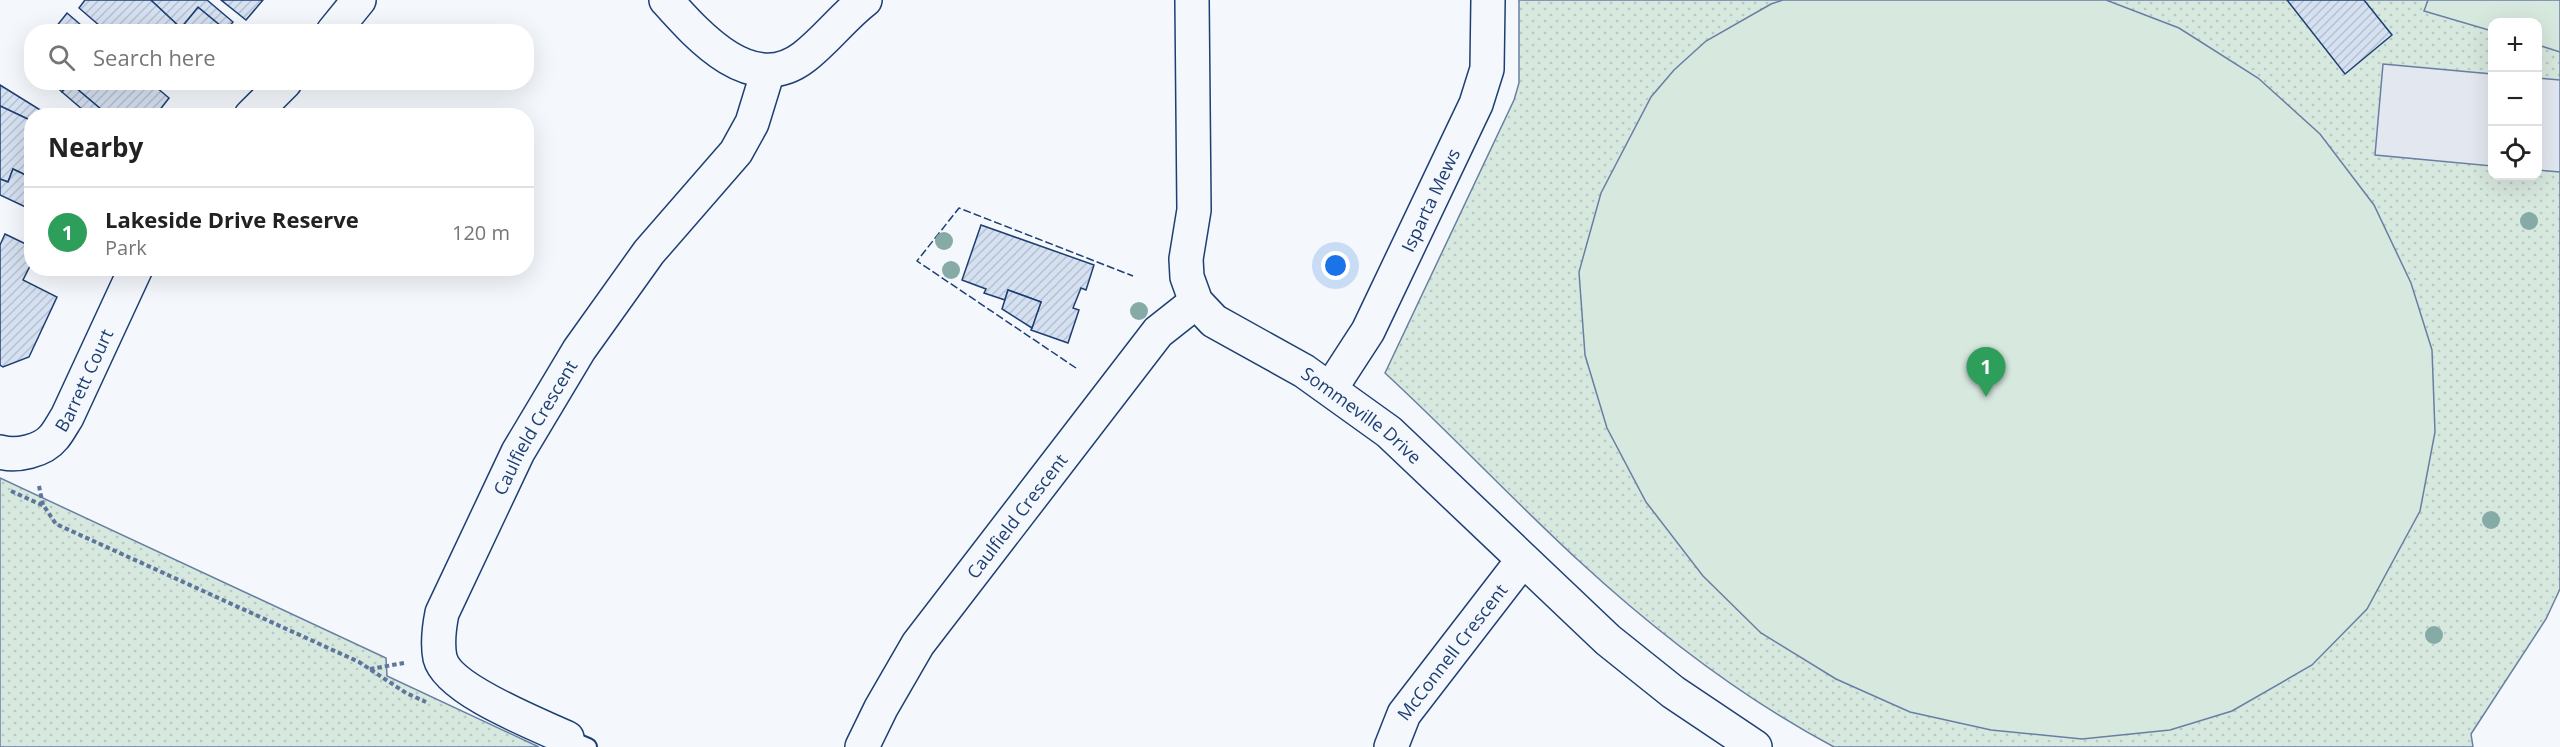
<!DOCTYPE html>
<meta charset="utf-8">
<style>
body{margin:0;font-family:"Open Sans",sans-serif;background:#f6f6f6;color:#222}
.controls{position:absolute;right:18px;top:18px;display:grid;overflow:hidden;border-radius:12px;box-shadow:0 6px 24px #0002}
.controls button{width:54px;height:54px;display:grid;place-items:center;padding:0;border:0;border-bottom:2px solid #e0e0e0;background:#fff;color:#222;font:30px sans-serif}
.you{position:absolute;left:1336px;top:266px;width:21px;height:21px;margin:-15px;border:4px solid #fff;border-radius:50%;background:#1a73e8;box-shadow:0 0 0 9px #1a73e833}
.badge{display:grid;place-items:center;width:39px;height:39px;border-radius:50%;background:#1a73e8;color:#fff;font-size:20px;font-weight:700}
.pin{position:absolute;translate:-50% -50px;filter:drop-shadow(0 2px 3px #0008)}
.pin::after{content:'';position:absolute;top:32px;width:21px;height:18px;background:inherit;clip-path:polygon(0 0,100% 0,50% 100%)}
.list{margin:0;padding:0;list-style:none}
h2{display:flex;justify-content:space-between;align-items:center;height:78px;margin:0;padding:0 24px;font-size:26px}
h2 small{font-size:20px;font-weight:400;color:#767676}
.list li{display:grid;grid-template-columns:39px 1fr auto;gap:18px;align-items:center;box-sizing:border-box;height:90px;padding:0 24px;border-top:2px solid #e0e0e0}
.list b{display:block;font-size:22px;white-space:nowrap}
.list p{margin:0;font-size:20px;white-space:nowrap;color:#767676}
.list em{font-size:20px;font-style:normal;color:#767676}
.icon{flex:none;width:33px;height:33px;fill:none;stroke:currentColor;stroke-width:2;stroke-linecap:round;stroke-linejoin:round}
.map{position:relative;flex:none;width:2560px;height:747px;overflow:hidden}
.search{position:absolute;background:#fff;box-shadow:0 6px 24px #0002;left:24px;top:24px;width:510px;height:66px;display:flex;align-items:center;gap:15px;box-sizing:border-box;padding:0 21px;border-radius:24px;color:#767676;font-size:22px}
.panel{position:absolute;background:#fff;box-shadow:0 6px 24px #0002;left:24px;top:108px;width:510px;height:168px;border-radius:24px}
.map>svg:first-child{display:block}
.grass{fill:url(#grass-dots);stroke:#687fa3;stroke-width:1.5;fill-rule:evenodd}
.garden{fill:#d7e8df;stroke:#687fa3;stroke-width:1.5}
.parking{fill:#e3e8f0;stroke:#687fa3;stroke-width:1.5}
.building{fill:url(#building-hatch);stroke:#1d3f73;stroke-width:1.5}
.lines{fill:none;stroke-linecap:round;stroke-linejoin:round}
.service-casing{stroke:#1d3f73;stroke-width:20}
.minor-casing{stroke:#1d3f73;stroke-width:36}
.path{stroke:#5e769c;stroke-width:4;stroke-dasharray:4.5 3;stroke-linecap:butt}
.service{stroke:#f4f7fb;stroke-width:16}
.minor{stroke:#f4f7fb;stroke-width:33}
.fence{stroke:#1d3f73;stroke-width:1.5;stroke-dasharray:8 3;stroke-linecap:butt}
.tree{fill:#86aba6}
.labels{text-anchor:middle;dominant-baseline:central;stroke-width:4.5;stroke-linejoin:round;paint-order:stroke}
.street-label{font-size:18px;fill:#1d3f73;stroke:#f4f7fb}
</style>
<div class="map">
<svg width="2560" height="747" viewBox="0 0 2560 747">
<defs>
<pattern id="grass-dots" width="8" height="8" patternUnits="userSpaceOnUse" patternTransform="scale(1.5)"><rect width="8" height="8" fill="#d7e8df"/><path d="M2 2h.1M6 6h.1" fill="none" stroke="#b8c8c3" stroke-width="1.8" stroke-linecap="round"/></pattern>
<pattern id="building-hatch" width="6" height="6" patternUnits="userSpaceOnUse" patternTransform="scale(1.5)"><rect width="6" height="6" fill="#d5e0f0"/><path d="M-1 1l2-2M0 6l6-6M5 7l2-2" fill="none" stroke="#b6c1d1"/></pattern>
</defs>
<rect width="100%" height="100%" fill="#f4f7fb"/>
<!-- grass -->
<g class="grass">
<path d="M1519 0H2560V589L2546 619 2471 734 2473 747H1834C1740 697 1656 632 1578 560 1512 499 1451 434 1385 373L1514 100 1519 83ZM2492 22H2538V176H2492Z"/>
<path d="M0 478 386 658 387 676 539 747H0Z"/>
</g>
<!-- garden -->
<g class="garden">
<path d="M1783 0H2106L2179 28 2258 78 2320 134 2374 205 2411 283 2432 350 2435 432 2420 511 2367 609 2312 665 2232 711 2170 730 2082 739 1991 730 1910 712 1836 679 1761 633 1703 576 1646 502 1607 428 1585 355 1579 272 1601 193 1651 97 1674 70 1706 41 1771 4Z"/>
<path d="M2428 0H2560V52L2538 45V22H2492V31L2424 11Z"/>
</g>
<!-- parking -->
<g class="parking">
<path d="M2383 64 2492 74V166L2375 155Z"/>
<path d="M2538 78 2560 80V172L2538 170Z"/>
</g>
<!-- building -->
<g class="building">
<path d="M85 0H151L181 28 198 7 226 30 107 32 79 8Z"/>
<path d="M151 0H207L233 22 226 30 198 7 181 28Z"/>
<path d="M221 0H263L246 20Z"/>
<path d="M2287 0H2364L2392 35 2345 74Z"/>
<path d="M67 13 89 32H52Z"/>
<path d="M51 82H150L169 98 155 116 147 113 145 116H97L102 110 70 83 62 92Z"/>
<path d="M70 83 102 110 97 116H90L62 92Z"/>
<path d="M0 85 50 116H32V121L0 106Z"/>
<path d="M0 106 32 121V178L13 169 8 182 0 179Z"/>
<path d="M13 169 32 178V210L0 195V179L8 182Z"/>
<path d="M981 225 1094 265 1086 290 1081 288 1073 308 1079 310 1068 343 1031 330 1041 302 1008 290 1005 300 984 293 986 289 962 280Z"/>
<path d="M5 234 32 247V262L23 280 57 297 29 357 3 367 0 365V245Z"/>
<path d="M1008 290 1041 302 1032 328 1002 309Z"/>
</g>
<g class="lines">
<!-- service casing -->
<g class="service-casing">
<path id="service" d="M567 738 588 747"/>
</g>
<!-- minor casing -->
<g class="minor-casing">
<g id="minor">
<path d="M666 0C699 37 752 97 804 57 826 40 843 17 865 0"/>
<path id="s1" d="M1192 0 1194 210 1186 259 1187 277 1196 302 1214 321 1304 371 1389 432 1608 640 1673 692 1755 747"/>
<path d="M333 32 359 0"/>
<path d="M251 116 285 82"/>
<path id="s2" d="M1331 388 1368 331 1476 104 1487 69 1488 0"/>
<path id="s3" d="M0 452C16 457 43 451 54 437 59 431 63 423 67 417L136 268"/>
<path id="s4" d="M567 738C537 724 448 690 440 658 437 643 439 628 442 613L518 452 579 350 649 252 736 152 752 123 768 71"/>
<path id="s5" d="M862 747 881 708 918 644 1158 332 1196 302"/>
<path id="s6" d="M1391 747 1404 714 1522 561"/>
</g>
</g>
<!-- path -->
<g class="path">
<path d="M39 486 43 505"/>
<path d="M11 491 44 506 56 524 359 662 406 693 426 702"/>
<path d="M370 669 404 663"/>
</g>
<!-- service -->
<use href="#service" class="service"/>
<!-- minor -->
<use href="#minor" class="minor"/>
<!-- fence -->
<path class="fence" d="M1076 368 917 261 959 208 1133 276"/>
</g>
<!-- trees -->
<g class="tree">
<circle cx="2529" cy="221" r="9"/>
<circle cx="944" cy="241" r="9"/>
<circle cx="951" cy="270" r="9"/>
<circle cx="1139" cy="311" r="9"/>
<circle cx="2491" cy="520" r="9"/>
<circle cx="2434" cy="635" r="9"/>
</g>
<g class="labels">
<!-- street labels -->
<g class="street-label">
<text stroke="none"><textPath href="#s2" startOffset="213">Isparta Mews</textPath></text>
<text stroke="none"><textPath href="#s3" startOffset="123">Barrett Court</textPath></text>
<text stroke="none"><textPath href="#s1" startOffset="506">Sommeville Drive</textPath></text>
<text stroke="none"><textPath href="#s4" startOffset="406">Caulfield Crescent</textPath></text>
<text stroke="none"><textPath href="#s5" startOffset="279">Caulfield Crescent</textPath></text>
<text stroke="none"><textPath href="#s6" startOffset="114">McConnell Crescent</textPath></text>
</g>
</g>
</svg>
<div class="controls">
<button>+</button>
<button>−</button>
<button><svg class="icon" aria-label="locate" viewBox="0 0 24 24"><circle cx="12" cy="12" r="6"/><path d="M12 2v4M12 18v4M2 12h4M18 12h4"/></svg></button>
</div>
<div class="you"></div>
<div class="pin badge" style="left:1986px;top:397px;background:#2e9e5b">1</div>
<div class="search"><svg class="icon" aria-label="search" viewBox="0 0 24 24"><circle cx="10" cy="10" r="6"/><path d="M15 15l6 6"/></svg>Search here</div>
<section class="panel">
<h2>Nearby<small></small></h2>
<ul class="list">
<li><span class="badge" style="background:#2e9e5b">1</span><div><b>Lakeside Drive Reserve</b><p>Park</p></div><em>120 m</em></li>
</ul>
</section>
</div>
